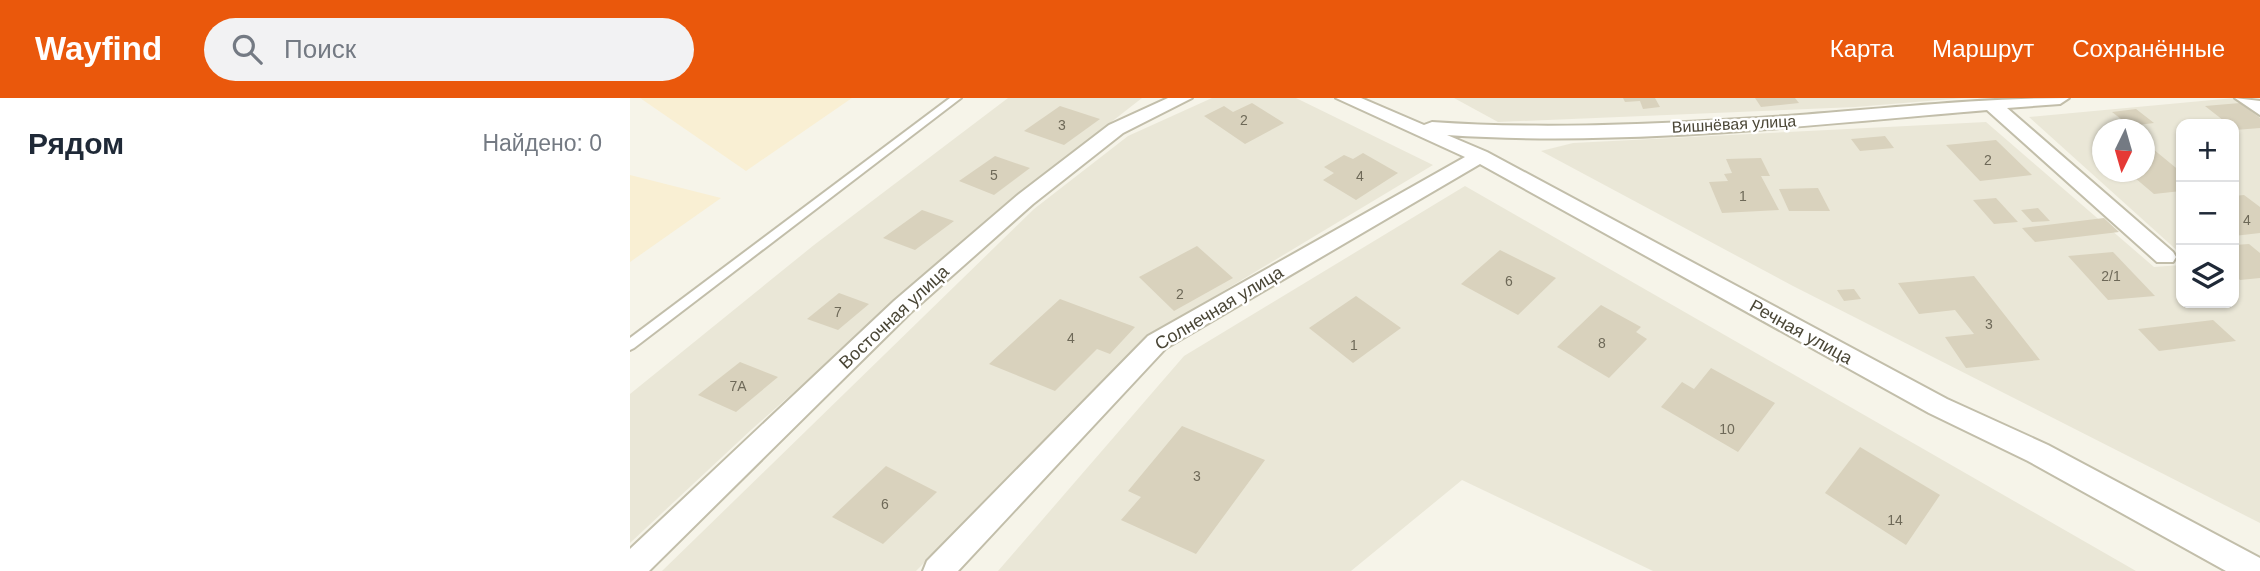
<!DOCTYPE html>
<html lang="ru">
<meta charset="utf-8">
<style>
body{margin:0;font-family:Arial,sans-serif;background:#f2f2f3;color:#1f2937}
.controls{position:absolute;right:21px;top:21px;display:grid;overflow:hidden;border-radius:14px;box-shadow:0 2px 5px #0004}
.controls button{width:63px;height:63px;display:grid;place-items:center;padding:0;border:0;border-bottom:2px solid #e0e1e3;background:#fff;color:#1f2937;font:35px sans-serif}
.compass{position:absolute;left:1462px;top:21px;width:63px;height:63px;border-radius:50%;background:#fff;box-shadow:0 2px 5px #0004;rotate:185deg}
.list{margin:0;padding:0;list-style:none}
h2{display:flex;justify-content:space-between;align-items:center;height:91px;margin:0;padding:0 28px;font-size:30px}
h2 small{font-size:23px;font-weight:400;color:#747a83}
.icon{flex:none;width:38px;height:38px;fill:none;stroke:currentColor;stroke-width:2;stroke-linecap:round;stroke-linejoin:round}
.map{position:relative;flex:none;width:1630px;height:473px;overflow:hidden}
header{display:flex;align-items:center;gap:42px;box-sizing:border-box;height:98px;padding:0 35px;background:#ea580c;color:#fff}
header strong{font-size:33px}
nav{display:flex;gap:38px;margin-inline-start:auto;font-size:24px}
.search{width:490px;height:63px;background:#f2f2f3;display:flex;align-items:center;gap:18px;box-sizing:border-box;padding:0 24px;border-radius:38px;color:#747a83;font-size:26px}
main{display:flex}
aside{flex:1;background:#fff}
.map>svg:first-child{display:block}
.residential{fill:#eae7d7;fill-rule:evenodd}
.commercial{fill:#f9efd3}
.building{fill:#d9d2bd}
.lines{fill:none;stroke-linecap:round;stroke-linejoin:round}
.lane-casing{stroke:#c2beaa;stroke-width:4}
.street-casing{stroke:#c2beaa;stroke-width:4}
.lane{fill:#fff;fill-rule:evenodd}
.street{fill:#fff;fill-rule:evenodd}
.labels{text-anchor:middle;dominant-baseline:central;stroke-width:5;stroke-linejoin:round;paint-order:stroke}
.number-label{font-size:14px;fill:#6e6958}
.far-street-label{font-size:16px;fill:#4a4636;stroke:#fff}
.street-label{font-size:18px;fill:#4a4636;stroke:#fff}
</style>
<header>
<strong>Wayfind</strong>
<div class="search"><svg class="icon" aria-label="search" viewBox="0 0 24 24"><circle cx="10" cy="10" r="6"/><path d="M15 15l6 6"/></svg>Поиск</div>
<nav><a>Карта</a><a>Маршрут</a><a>Сохранённые</a></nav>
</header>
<main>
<aside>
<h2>Рядом<small>Найдено: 0</small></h2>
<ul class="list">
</ul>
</aside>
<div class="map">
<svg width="1630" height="473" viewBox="0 0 1630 473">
<rect width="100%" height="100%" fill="#f6f4e9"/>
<!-- residential -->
<g class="residential">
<path d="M378 0H512L379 104 122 331 0 445V296L184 147Z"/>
<path d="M582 0H666L803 67 522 236 286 473H32L404 111 498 38Z"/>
<path d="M824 0H1334L1225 9 868 24Z"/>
<path d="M1604 0 1630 19V425L1163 188 911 53 943 45 1356 24 1524 169 1551 167V205H1604V26H1551V156L1399 19ZM1472 32H1514V74H1472Z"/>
<path d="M835 88 1506 473H1023L832 382 721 473H368L554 258Z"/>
</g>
<!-- commercial -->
<g class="commercial">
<path d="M10 0H222L116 73Z"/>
<path d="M0 77 91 100 0 164Z"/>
</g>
<!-- building -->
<g class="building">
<path d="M993 0H1025L1030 9 1013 11 1010 3 995 4Z"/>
<path d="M1125 0H1165L1169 5 1131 9Z"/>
<path d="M622 5 654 25 615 46 574 18 594 8 603 14Z"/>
<path d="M1610 5 1630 20V30L1605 32 1604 26H1598L1575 8Z"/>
<path d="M430 8 470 21 434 47 394 33Z"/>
<path d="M1506 11 1524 25 1500 28 1482 14Z"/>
<path d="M1255 38 1264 50 1230 53 1221 41Z"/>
<path d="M1366 42 1402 77 1350 83 1316 47Z"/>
<path d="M1523 51 1551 74V93L1524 96 1498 74H1514V52Z"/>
<path d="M733 55 768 75 726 102 693 82 704 75 694 69 714 57 723 61Z"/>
<path d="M365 58 400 70 364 97 329 83Z"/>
<path d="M1131 60 1140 78H1131L1149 112 1092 115 1079 84 1098 83 1094 76 1102 75 1096 61Z"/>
<path d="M1188 90 1200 113H1159L1149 91Z"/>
<path d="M1614 97 1630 109V135L1604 138V98Z"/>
<path d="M1366 100 1388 124 1364 126 1343 102Z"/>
<path d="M1408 110 1420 123 1402 124 1391 112Z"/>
<path d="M292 112 324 123 285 152 253 140Z"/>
<path d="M1474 120 1489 134 1405 144 1392 130Z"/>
<path d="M1619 146 1630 155V180L1610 182 1604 175V147Z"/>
<path d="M567 148 603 180 544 213 509 179Z"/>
<path d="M870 152 926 180 888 217 831 186Z"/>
<path d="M1483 154 1525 198 1478 202 1438 158Z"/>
<path d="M1344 178 1410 262 1336 270 1315 239 1344 236 1325 212 1289 216 1268 185Z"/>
<path d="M1224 191 1231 201 1214 203 1207 192Z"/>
<path d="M209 195 239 206 208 232 177 221Z"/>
<path d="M726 198 771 230 723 265 679 230Z"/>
<path d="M430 201 505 229 480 256 467 251 425 293 359 266Z"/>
<path d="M971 207 1011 229 1006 234 1017 241 979 280 927 249Z"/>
<path d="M1583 222 1606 243 1529 253 1508 231Z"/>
<path d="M110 264 148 279 106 314 68 297Z"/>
<path d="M1081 270 1145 305 1108 354 1031 309 1052 284 1064 291Z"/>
<path d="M552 328 635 362 566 456 491 422 511 399 498 393Z"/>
<path d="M1230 349 1310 397 1276 447 1195 395Z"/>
<path d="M256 368 307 394 253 446 202 419Z"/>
</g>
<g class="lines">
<!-- lane casing -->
<g class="lane-casing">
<path id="lane" d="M320 0H331L4 250 0 252V240Z"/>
</g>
<!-- street casing -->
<g class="street-casing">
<g id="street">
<path d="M538 0H562L493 35 403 106 280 215 19 473H0V451L264 203 389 96 479 27Z"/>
<path d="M706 0H731L794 27 802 24C905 31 1007 27 1110 21 1220 15 1329 0 1439 0L1430 6 1377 10 1543 154 1546 159 1543 164H1527L1357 12C1178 27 996 49 817 37L857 54 1317 301 1418 347 1630 460V473H1596L1398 363 1299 315 850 66 536 250 328 473H293L297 463 518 238 835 59Z"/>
<path d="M1605 0 1630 3V17Z"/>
</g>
</g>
<!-- lane -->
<use href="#lane" class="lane"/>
<!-- street -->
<use href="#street" class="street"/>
</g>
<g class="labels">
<!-- number labels -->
<g class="number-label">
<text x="614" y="22">2</text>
<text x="432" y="27">3</text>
<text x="1358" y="62">2</text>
<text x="364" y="77">5</text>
<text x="730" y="78">4</text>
<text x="1113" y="98">1</text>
<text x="1617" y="122">4</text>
<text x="1481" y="178">2/1</text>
<text x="879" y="183">6</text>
<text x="550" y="196">2</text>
<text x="208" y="214">7</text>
<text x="1359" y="226">3</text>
<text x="441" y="240">4</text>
<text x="972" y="245">8</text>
<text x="724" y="247">1</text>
<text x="108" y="288">7А</text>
<text x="1097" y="331">10</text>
<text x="567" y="378">3</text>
<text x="255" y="406">6</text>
<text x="1265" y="422">14</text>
</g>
<!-- far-street labels -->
<g class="far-street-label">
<text transform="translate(1104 26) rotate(-3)">Вишнёвая улица</text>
</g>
<!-- street labels -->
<g class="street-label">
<text transform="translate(589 210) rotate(-31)">Солнечная улица</text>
<text transform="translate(264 219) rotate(-43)">Восточная улица</text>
<text transform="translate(1171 234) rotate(29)">Речная улица</text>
</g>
</g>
</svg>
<div class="controls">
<button>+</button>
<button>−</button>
<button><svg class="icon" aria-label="layers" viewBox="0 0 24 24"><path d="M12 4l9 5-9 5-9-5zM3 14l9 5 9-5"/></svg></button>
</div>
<svg class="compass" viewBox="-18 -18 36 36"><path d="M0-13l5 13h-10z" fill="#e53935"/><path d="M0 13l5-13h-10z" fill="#747a83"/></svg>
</div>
</main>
